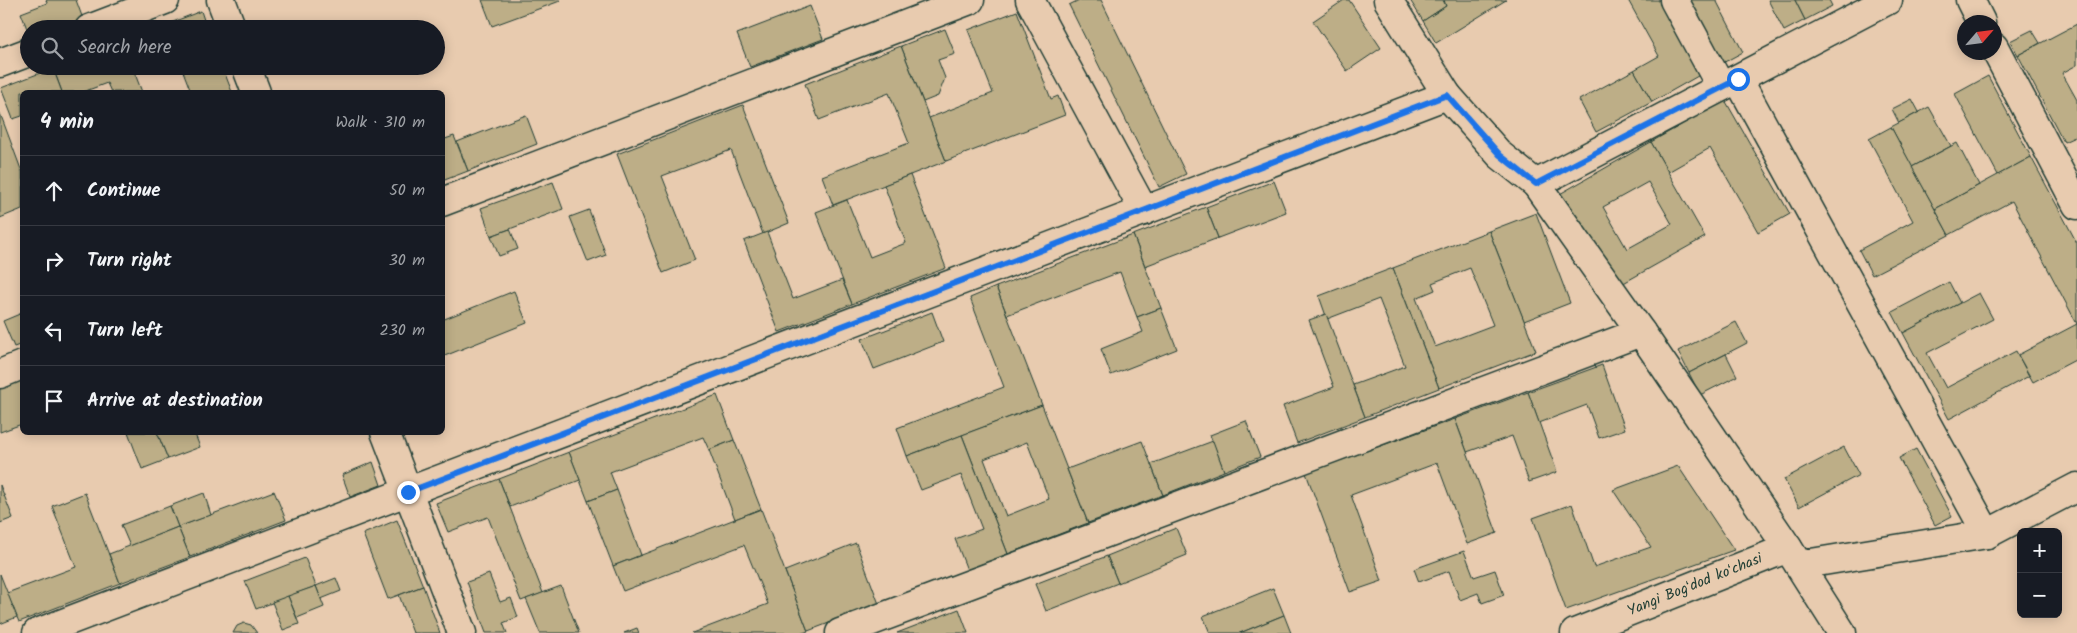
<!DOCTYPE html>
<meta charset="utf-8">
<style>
body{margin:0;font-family:Kalam,sans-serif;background:#242831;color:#f1f3f6}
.controls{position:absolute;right:15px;bottom:15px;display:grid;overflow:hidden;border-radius:8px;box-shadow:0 2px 12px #0003}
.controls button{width:45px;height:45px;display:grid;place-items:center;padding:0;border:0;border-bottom:1px solid #363941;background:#171b24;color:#f1f3f6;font:25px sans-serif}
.compass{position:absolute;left:1957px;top:15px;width:45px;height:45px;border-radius:50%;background:#171b24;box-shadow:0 2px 12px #0003;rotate:62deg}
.stop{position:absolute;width:15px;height:15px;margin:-11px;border:4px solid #1a73e8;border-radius:50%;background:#fff}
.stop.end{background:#1a73e8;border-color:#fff;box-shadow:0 1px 5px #0008}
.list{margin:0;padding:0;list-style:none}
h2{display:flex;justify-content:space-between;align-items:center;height:65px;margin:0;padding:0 20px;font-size:21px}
h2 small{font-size:16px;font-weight:400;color:#9ea1a6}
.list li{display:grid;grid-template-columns:32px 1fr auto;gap:15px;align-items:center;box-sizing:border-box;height:70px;padding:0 20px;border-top:1px solid #363941}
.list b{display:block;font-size:19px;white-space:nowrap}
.list em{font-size:16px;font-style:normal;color:#9ea1a6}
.icon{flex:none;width:28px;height:28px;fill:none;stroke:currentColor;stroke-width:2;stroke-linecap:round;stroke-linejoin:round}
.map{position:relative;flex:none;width:2077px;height:633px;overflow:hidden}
.search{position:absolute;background:#171b24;box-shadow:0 2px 12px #0003;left:20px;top:20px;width:425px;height:55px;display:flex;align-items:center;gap:12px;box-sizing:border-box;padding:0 18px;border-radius:28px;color:#9ea1a6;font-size:19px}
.panel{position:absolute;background:#171b24;box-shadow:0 2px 12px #0003;left:20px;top:90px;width:425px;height:345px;border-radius:8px}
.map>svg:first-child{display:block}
.building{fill:#bdae87;stroke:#1f3d34;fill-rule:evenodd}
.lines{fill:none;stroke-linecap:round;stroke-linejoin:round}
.minor-casing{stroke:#1f3d34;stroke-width:31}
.minor{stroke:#e8cbaf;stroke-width:28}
.route{stroke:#1a73e8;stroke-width:6}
.labels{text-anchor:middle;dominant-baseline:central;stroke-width:4;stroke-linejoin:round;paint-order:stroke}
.street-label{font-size:15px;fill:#1f3d34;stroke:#e8cbaf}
</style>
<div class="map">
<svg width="2077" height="633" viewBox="0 0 2077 633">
<rect width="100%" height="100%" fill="#e8cbaf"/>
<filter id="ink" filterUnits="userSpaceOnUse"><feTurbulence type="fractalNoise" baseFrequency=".02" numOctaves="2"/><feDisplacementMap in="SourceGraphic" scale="10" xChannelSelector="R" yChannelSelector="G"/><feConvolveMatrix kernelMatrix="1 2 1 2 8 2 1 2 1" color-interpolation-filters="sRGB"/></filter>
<g filter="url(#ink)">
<!-- building -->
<g class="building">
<path d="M46 0H76L83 19 59 29H29V34L21 13 47 3Z"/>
<path d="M482 0H560V1L492 26Z"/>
<path d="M1079 0H1101L1186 174 1159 187 1069 5Z"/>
<path d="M1344 0H1349L1381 48 1347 71 1313 21Z"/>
<path d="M1410 0H1443L1446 6 1423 21Z"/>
<path d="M1506 0 1436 43 1423 21 1446 6 1444 0Z"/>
<path d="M1628 0H1666L1705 72 1652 102 1634 70 1659 56Z"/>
<path d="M1686 0H1716L1743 52 1719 65Z"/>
<path d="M1768 0H1795L1805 20 1784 31Z"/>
<path d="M1795 0H1829L1832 6 1805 20Z"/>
<path d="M810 6 823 39 750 67 737 34Z"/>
<path d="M201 11 207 29H155Z"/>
<path d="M1017 11 1051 99 1058 96 1065 115 946 161 929 118 993 93 968 30Z"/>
<path d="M2077 24V65L2062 73 2077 100V136L2064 142 2018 55Z"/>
<path d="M945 29 955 54 938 60 945 78 938 96 923 102 901 46Z"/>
<path d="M2032 30 2040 43 2018 55 2010 41Z"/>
<path d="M901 46 946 161 833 205 822 176 909 143 889 93 819 120 805 84Z"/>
<path d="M58 66H132L142 92H111L107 83 83 92H62L53 68Z"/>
<path d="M132 66H151L134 73Z"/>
<path d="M181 66H222L232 92H191Z"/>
<path d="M53 68 62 92H22V116L13 119 1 88Z"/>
<path d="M1634 70 1652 102 1596 132 1579 100Z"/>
<path d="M1988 76 2031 157 1998 175 1955 94Z"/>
<path d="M1912 99 1919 112 1899 123 1892 109Z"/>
<path d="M1725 100 1790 214 1758 232 1710 148 1668 172 1651 142Z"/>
<path d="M743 105 789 223 763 234 731 150 662 176 695 260 663 273 617 154Z"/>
<path d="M1929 107 1951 146 1912 167 1891 127Z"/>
<path d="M0 113 22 172V209L0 218Z"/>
<path d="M526 115 537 144 468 171 457 142Z"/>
<path d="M1891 127 1949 235 1872 275 1859 250 1913 221 1869 139Z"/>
<path d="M454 136 468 171 442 181V140Z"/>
<path d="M1651 142 1705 237 1620 285 1558 195ZM1648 182 1672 224 1627 249 1603 207Z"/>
<path d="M1957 143 1979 185 1935 209 1912 167Z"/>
<path d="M2031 157 2077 243V324L2012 201 1949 235 1935 209Z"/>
<path d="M910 175 946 268 852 304 816 212 847 200 870 257 906 243 884 185Z"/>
<path d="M1274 181 1286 212 1218 238 1206 207Z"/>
<path d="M553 182 563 209 491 236 481 208Z"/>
<path d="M1206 207 1218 238 1145 266 1133 235Z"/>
<path d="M589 210 606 255 588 262 570 217Z"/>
<path d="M1536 213 1570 303 1524 321 1489 231Z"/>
<path d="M510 229 518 249 499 256 491 236Z"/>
<path d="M1489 231 1536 351 1439 388 1393 268ZM1470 268 1493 325 1435 347 1416 298 1435 290 1432 283Z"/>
<path d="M767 232 793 299 842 280 852 304 779 332 744 241Z"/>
<path d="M1133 235 1161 308 1137 317 1120 272 1007 315 996 287Z"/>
<path d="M1393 268 1439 388 1365 417 1353 385 1405 366 1379 299 1327 319 1319 296Z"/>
<path d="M1949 282 1960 303 1903 333 1892 312Z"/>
<path d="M996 287 1042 405 907 456 897 428 1004 387 970 298Z"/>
<path d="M514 291 527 323 442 357V320Z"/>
<path d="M1979 293 1993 319 1927 353 1946 388 2016 351 2029 376 1949 419 1903 333Z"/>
<path d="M1161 308 1177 349 1111 375 1101 349 1143 332 1137 317Z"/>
<path d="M932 312 943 342 874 369 862 339Z"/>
<path d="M22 313V344L14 347 3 321Z"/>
<path d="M1326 314 1365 417 1297 443 1283 406 1334 387 1309 320Z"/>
<path d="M1736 322 1747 343 1689 373 1678 351Z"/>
<path d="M2077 324V359L2033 382 2018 355Z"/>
<path d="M1726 354 1737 376 1700 395 1689 373Z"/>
<path d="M1602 365 1625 429 1599 438 1587 405 1539 423 1528 392Z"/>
<path d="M22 379V424L0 432V388Z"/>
<path d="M1528 392 1557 472 1529 482 1512 436 1467 452 1455 419Z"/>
<path d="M717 395 734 440 709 450 703 437 610 472 617 490 588 501 569 452Z"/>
<path d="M1042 405 1088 523 1008 554 962 435ZM1027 442 1049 499 1006 516 984 459Z"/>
<path d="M1455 419 1497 533 1467 544 1437 463 1351 495 1382 581 1350 592 1306 473Z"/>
<path d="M1246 421 1260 457 1224 471 1210 435Z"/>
<path d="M128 432H157L168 459 142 469Z"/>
<path d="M157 432H194L200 447 168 459Z"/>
<path d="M962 435 1008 554 967 570 955 539 982 529 961 475 921 490 907 456Z"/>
<path d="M734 440 761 509 735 519 709 450Z"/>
<path d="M1142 441 1163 495 1088 523 1067 469Z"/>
<path d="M1213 441 1224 471 1163 495 1151 464Z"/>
<path d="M1844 447 1859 475 1799 507 1784 479Z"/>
<path d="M1916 449 1952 516 1935 525 1899 458Z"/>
<path d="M569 452 580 480 510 507 499 479Z"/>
<path d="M373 462 381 485 350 497 342 475Z"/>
<path d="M1678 466 1734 550 1566 610 1533 518 1572 504 1594 567 1651 547 1613 490Z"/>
<path d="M499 479 543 593 521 601 488 517 448 532 436 503Z"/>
<path d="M0 485 13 518 0 523Z"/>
<path d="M617 490 641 555 613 566 588 501Z"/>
<path d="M274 491 286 520 190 557 178 527Z"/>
<path d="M85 493 120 583 19 622 7 593 76 567 52 506Z"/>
<path d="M204 493 211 515 178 527 170 506Z"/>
<path d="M170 506 178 527 130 546 121 525Z"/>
<path d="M761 509 808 631 803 633H692L768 604 744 545 623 591 613 566Z"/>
<path d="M397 520 423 586 388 599 363 534Z"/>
<path d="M178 527 190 557 120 583 109 554Z"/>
<path d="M1176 528 1187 555 1118 583 1107 556Z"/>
<path d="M856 543 879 604 808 631 785 571Z"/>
<path d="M1464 551 1474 577 1495 570 1504 595 1482 603 1478 593 1460 600 1449 571 1419 582 1414 569Z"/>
<path d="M1107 556 1118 583 1046 611 1035 584Z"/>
<path d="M305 558 316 586 256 609 245 581Z"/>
<path d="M0 574 17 617 0 624Z"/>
<path d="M489 574 500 602 511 598 518 617 503 623 507 633H486L467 582Z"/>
<path d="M336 578 341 591 321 599 316 586Z"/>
<path d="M316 586 324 607 297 618 288 596Z"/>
<path d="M423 586 440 633H413L399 595Z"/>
<path d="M561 586 579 633H540L526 599Z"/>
<path d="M1273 588 1284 615 1240 633H1210L1203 616Z"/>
<path d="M288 596 299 624 283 630 272 602Z"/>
<path d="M959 609 968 633H897Z"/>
<path d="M1284 615 1291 633H1240Z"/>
<path d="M244 623 251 625 257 633H233L237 626Z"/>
<path d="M637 628 639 633H624Z"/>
</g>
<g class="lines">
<!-- minor casing -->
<g class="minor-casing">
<g id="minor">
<path d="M221 0 232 29"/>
<path d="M1030 0 1144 211"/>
<path d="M1388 0 1447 95 1500 155 1536 184 1641 332 1788 548 1842 633"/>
<path d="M1674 0 1721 87"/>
<path d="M1970 0 1981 22"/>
<path d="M89 29 165 0"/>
<path d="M1994 47 2077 205"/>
<path d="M0 63 29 52"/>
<path d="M246 66 256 92"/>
<path d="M1738 79 1987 534"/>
<path d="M1536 184 1888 0"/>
<path d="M442 202 970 0"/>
<path d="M0 374 22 365"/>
<path d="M385 432 462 633"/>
<path d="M1799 565 1987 534 2077 487"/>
<path d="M37 633 1447 95"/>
<path d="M840 633 1641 332"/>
<path d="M1575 633 1788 548"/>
</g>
</g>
<!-- minor -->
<use href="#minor" class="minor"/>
</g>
</g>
<g class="lines" filter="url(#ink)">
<!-- route -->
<path class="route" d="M408 492 1447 95 1500 155 1536 184 1738 79"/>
</g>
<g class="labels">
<!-- street labels -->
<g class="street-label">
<text transform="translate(1695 585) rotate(-22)">Yangi Bogʻdod koʻchasi</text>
</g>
</g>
</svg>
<div class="controls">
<button>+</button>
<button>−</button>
</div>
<svg class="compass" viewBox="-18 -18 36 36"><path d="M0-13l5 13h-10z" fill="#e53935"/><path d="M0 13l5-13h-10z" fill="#9ea1a6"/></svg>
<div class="stop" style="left:1738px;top:79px"></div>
<div class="stop end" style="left:408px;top:492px"></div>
<div class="search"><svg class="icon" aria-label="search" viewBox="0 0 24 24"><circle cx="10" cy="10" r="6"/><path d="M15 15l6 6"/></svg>Search here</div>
<section class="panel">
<h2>4 min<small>Walk · 310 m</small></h2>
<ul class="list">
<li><svg class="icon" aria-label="ahead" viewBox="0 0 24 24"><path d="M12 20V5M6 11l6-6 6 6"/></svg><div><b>Continue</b></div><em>50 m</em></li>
<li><svg class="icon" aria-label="right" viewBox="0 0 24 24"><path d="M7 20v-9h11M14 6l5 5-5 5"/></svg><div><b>Turn right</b></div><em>30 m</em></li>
<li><svg class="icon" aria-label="left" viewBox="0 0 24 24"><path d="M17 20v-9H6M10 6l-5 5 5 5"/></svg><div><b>Turn left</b></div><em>230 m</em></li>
<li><svg class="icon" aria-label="arrive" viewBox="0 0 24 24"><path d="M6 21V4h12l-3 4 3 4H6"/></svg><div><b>Arrive at destination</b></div></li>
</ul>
</section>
</div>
